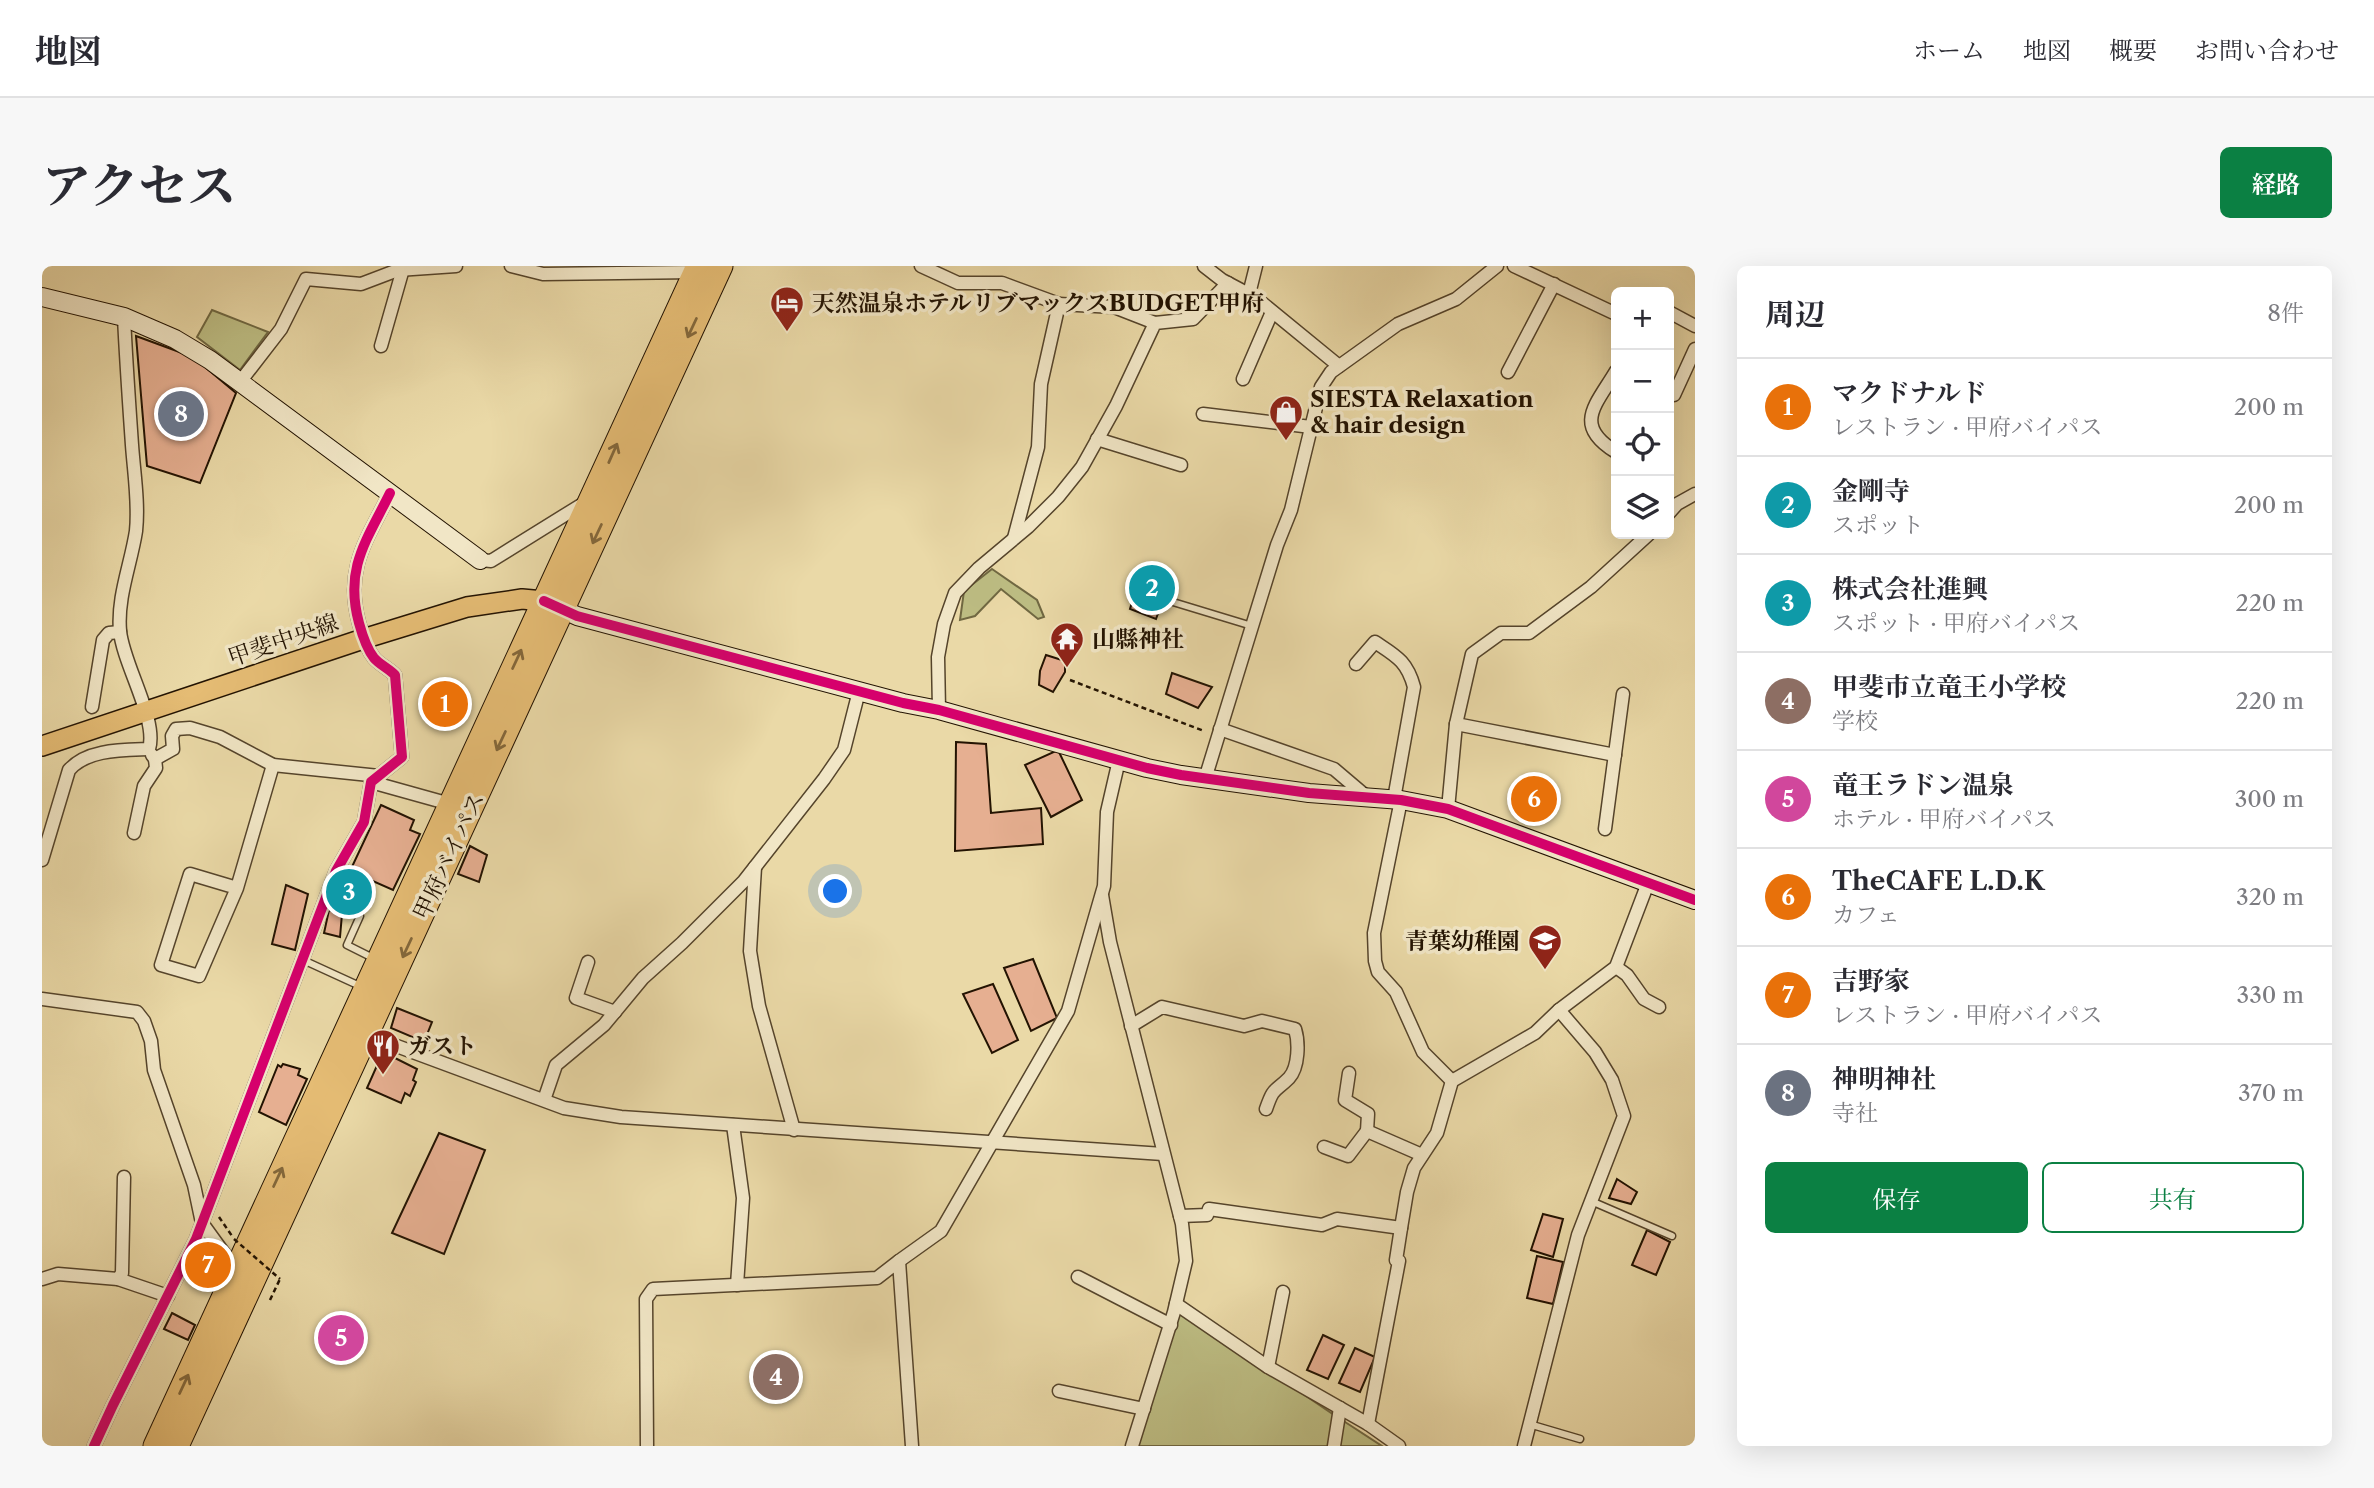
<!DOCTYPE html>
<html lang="ja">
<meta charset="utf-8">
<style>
body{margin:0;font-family:"Libre Caslon Text","Noto Serif JP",serif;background:#f7f7f7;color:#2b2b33}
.controls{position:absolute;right:21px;top:21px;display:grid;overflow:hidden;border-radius:10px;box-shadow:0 7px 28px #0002}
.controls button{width:63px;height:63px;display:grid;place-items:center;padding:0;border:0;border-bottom:2px solid #e1e1e2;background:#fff;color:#2b2b33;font:35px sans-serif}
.you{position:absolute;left:794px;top:626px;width:24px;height:24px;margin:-18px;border:5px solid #fff;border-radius:50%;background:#1a73e8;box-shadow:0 0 0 10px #1a73e833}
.badge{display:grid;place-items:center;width:46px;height:46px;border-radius:50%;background:#0b8043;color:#fff;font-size:23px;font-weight:700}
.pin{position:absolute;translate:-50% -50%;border:4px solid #fff;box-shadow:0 2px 7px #0006}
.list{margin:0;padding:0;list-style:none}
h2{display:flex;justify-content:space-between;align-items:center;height:91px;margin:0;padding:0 28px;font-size:30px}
h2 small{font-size:23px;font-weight:400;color:#7c7c81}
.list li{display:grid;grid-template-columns:46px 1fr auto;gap:21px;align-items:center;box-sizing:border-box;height:98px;padding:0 28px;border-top:2px solid #e1e1e2}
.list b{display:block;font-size:26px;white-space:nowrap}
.list p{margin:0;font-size:23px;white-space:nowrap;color:#7c7c81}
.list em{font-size:23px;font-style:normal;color:#7c7c81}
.actions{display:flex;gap:14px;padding:21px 28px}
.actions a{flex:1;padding:16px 0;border:2px solid #0b8043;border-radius:10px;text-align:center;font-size:24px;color:#0b8043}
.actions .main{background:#0b8043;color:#fff}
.icon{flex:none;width:38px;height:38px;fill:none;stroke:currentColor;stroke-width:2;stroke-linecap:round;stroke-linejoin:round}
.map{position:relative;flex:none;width:1653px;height:1180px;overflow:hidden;border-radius:10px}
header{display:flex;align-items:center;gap:42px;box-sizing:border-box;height:98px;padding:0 35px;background:#fff;border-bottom:2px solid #e1e1e2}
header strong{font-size:33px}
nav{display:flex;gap:38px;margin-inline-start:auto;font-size:24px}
.intro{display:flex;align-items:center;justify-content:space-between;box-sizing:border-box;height:168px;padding:0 42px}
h1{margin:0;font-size:49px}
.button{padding:18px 32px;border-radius:10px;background:#0b8043;color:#fff;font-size:24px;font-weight:700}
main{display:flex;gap:42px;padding:0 42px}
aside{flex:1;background:#fff;border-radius:10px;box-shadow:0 7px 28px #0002}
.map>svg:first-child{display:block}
.green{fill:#bdbd83;stroke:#706842;stroke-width:2}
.building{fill:#e6af91;stroke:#231302;stroke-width:2}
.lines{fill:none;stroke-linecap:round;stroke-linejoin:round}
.lane-casing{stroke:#55442b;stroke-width:9}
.street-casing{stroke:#55442b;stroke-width:15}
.secondary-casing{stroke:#231302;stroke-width:20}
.primary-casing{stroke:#231302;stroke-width:22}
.highway-casing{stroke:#231302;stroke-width:25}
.path{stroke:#231302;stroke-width:2.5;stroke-dasharray:5 3.5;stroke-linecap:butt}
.lane{stroke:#f1e6c6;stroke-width:6}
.street{stroke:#f1e6c6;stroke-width:12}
.secondary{stroke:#f1e6c6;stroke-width:18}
.primary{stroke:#e5bc74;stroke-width:19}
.highway{stroke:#e5bc74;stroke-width:23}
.path-bridge{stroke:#231302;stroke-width:2.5;stroke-dasharray:5 3.5;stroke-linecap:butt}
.cycleway-casing{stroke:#f1e6c6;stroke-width:15}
.cycleway{stroke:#d6006c;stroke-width:10}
.oneway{stroke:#84683b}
.labels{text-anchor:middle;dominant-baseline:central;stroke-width:7;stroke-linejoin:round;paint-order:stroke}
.poi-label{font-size:23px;font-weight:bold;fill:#231302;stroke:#f1e6c6;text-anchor:start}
.street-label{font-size:23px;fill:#231302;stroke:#f1e6c6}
</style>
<header>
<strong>地図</strong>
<nav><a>ホーム</a><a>地図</a><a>概要</a><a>お問い合わせ</a></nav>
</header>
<div class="intro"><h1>アクセス</h1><a class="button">経路</a></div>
<main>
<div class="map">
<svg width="1653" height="1180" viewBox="0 0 1653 1180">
<rect width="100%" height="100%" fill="#ead9a7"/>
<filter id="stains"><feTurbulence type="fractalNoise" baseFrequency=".00286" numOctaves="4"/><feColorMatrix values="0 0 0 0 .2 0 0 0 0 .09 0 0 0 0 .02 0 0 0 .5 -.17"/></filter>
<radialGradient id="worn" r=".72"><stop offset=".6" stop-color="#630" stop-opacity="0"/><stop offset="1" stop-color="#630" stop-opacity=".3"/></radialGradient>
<!-- green -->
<g class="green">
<path d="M170 44 226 66 198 104 155 71Z"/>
<path d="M950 303 995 334 1002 351 996 353 959 323 933 350 918 354 922 325Z"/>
<path d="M1136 1043 1295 1151 1290 1180H1093Z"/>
<path d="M1300 1154 1340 1180H1296Z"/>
</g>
<!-- building -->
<g class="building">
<path d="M94 70 151 91 194 127 158 217 105 200Z"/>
<path d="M1099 307 1129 311 1114 353 1088 343Z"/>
<path d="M1004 389 1023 395V406L1011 426 997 419 998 405Z"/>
<path d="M1130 407 1170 421 1156 442 1124 428Z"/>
<path d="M410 425 425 433 413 461 398 455Z"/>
<path d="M914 476 944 478 949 547 999 542 1001 578 913 585Z"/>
<path d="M1016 484 1040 534 1009 551 983 499Z"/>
<path d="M1484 509 1510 516 1503 553 1476 547Z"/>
<path d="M339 539 372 554 368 564 378 568 351 624 308 605Z"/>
<path d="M428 580 445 589 437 616 416 608Z"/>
<path d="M301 611 320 617 316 629 312 628 304 642 292 636 299 624 297 621Z"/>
<path d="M244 619 266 628 253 684 230 678Z"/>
<path d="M287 644 300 648 298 671 282 667Z"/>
<path d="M991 693 1015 752 989 765 962 702Z"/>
<path d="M951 718 976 774 950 787 921 728Z"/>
<path d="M355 742 390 756 382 776 349 762Z"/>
<path d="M341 786 375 803 371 814 374 816 368 830 363 827 359 837 325 822Z"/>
<path d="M241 798 258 803 256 809 265 813 244 859 217 846 236 799 239 801Z"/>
<path d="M397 867 443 884 402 988 350 967Z"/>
<path d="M1575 913 1595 926 1589 938 1567 932Z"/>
<path d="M1501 948 1521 953 1511 991 1489 984Z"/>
<path d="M1605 964 1628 976 1614 1009 1590 999Z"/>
<path d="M156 982 182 994 172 1012 149 1001Z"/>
<path d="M1495 990 1521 996 1511 1038 1485 1032Z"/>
<path d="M130 1047 153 1059 146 1074 122 1063Z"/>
<path d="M1281 1069 1302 1079 1286 1113 1265 1104Z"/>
<path d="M1313 1082 1333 1091 1318 1126 1297 1117Z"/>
</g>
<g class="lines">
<!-- lane casing -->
<g class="lane-casing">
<g id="lane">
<path d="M1121 333 1210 360"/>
<path d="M318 650 305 679 331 692"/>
<path d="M261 694 320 721"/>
<path d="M1549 935 1630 970"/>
<path d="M1487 1158 1538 1173"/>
</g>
</g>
<!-- street casing -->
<g class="street-casing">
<g id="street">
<path d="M469 0 501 8 653 6"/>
<path d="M879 0 916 17H960L1017 38"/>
<path d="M1162 0 1180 14 1214 32 1297 100"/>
<path d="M1472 0 1574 48"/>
<path d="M1207 28 1214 0"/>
<path d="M1627 46 1653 60"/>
<path d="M339 80 361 3"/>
<path d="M1574 105C1554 139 1530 159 1574 186"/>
<path d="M1466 106 1512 18"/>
<path d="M1201 113 1230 46"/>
<path d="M198 116 239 63 264 13 319 18 356 4 414 0"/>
<path d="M1632 129 1653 83"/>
<path d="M1161 148 1269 161"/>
<path d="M1055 173 1139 199"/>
<path d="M1627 247 1635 238 1653 228"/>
<path d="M972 272 996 181 999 118 1017 38 1072 41 1113 57"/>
<path d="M438 294 449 295 539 239H543"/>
<path d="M1314 398 1333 376C1354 390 1365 395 1372 421L1352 533"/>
<path d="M50 441 61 374 67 367 78 366"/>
<path d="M897 444 896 391 902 358 913 327 937 302 986 261 1016 231 1040 201 1074 140 1113 57 1151 53 1186 17"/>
<path d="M1414 458 1573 489"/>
<path d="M1178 463 1292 503 1325 531"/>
<path d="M113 493 131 483 130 470 134 463 148 462 178 471 231 499 337 510"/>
<path d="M1163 513 1235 279 1249 244 1279 121 1289 106 1356 58 1414 33 1455 0"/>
<path d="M329 516 408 538"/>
<path d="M1359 534 1332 667 1333 695 1336 706 1354 726 1381 786 1410 815"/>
<path d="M1406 543 1414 458 1430 388 1459 367H1487L1549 321 1607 268"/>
<path d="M1563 563 1581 428"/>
<path d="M92 567 102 520 114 502 113 493 110 489"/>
<path d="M0 594 27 504C45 483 81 484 107 483 116 454 81 398 78 365 75 331 89 298 94 265 97 237 92 207 90 179 87 136 84 94 82 51"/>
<path d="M713 601 708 685 717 740 752 864"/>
<path d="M195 622 148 608 119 699 157 710 195 622 231 499"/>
<path d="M1060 629 1068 676 1140 958 1144 995 1132 1046 1090 1180"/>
<path d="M546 696 534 732 573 746"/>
<path d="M1574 701 1585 709 1602 733 1617 741"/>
<path d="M0 733 95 746 102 755 109 775 112 804 152 919 160 957 194 1004"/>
<path d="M1089 760 1120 741 1202 760 1220 755 1253 763C1257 776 1257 801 1247 812 1232 827 1232 820 1224 843"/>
<path d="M325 769 522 842 579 851 1121 888"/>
<path d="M1307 807 1303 834 1326 848 1325 865"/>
<path d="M502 834 514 799 562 759 601 712 640 677 702 615 782 513 802 484 817 425"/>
<path d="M691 859 701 932 695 1019"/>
<path d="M1282 881 1306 890 1325 865 1380 889"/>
<path d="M1138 950 1165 949 1167 943 1280 959 1295 953 1359 962 1365 926 1372 902 1395 867 1410 815 1493 767 1517 744 1574 701 1606 617"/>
<path d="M857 995 899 965 1026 745 1062 620 1065 546 1077 494"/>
<path d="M1036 1011 1129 1059"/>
<path d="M0 1013 16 1008 76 1013 80 1007 82 911"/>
<path d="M76 1013 126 1030"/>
<path d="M1134 1038 1226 1101 1326 1158 1357 1180"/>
<path d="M1226 1101 1241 1026"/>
<path d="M1017 1125 1102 1143"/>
<path d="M1326 1158 1357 995 1354 994 1359 962"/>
<path d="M52 1180 71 1139 154 973 294 605 322 556 329 516 360 491 353 409C347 403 337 398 332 392 324 382 320 368 317 357 302 302 325 274 348 227"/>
<path d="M605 1180 604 1033 611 1023 835 1012 857 995 870 1180"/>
<path d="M1292 1180 1298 1142"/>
<path d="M1482 1180 1536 969 1582 850 1570 814 1553 786 1517 744"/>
</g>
</g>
<!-- secondary casing -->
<g class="secondary-casing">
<g id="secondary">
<path d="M0 31 82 51 133 73 168 94 438 294"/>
<path d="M512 339 535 350 861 437 897 444 1105 502 1139 509 1267 527 1359 534 1406 543 1653 634"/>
</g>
</g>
<!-- primary casing -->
<g class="primary-casing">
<path id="primary" d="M0 480 321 373 425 341 480 333 502 335"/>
</g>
<!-- highway casing -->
<g class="highway-casing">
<g id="highway">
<path d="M113 1180 656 0"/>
<path d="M135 1180 679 0"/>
</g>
</g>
<!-- path -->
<g class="path">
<path d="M1028 414 1162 465"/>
<path d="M177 951 190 970"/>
<path d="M228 1034 238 1013"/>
</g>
<!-- lane -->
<use href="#lane" class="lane"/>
<!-- street -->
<use href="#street" class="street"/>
<!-- secondary -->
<use href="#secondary" class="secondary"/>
<!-- primary -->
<use href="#primary" class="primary"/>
<!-- highway -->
<use href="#highway" class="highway"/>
<!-- path-bridge -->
<path class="path-bridge" d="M192 973 238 1013"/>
<!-- cycleway casing -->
<g class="cycleway-casing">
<g id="cycleway">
<path d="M502 335 535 350 861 437 897 444 1105 502 1139 509 1267 527 1359 534 1406 543 1653 634"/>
<path d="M52 1180 71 1139 154 973 294 605 322 556 329 516 360 491 353 409C347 403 337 398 332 392 324 382 320 368 317 357 302 302 325 274 348 227"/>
</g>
</g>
<!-- cycleway -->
<use href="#cycleway" class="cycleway"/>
</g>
<!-- one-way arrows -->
<defs><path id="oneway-shaft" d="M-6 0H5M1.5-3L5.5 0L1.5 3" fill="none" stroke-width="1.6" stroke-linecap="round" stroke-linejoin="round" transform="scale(1.75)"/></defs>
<g class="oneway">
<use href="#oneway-shaft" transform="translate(650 62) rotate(115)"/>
<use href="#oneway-shaft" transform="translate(571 187) rotate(-66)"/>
<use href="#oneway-shaft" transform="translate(555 268) rotate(115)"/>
<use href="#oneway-shaft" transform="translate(475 393) rotate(-65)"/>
<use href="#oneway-shaft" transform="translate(459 475) rotate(115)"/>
<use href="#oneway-shaft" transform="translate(365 682) rotate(115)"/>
<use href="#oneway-shaft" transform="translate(236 911) rotate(-65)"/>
<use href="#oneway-shaft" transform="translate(142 1118) rotate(-65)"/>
</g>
<!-- icons -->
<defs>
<g id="hotel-pin" transform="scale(1.75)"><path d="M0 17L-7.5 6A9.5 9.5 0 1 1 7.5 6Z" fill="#8f2418" stroke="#f1e6c6"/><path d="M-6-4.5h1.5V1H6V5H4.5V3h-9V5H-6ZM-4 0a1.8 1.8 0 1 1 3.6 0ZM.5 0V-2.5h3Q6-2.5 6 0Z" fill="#fff"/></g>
<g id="shop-pin" transform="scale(1.75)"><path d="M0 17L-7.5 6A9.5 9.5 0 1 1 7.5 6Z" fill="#8f2418" stroke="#f1e6c6"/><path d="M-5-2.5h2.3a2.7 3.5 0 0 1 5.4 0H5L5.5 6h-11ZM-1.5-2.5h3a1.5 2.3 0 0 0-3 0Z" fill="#fff"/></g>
<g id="temple-pin" transform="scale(1.75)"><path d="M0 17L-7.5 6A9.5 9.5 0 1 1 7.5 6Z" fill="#8f2418" stroke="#f1e6c6"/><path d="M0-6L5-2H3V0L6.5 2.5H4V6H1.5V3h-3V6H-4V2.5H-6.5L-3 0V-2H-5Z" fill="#fff"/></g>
<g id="school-pin" transform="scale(1.75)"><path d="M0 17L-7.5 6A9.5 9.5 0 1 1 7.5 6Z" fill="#8f2418" stroke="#f1e6c6"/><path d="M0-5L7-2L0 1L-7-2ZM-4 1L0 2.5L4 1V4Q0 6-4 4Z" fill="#fff"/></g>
<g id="restaurant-pin" transform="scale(1.75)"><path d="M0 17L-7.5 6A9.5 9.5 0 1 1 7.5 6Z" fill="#8f2418" stroke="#f1e6c6"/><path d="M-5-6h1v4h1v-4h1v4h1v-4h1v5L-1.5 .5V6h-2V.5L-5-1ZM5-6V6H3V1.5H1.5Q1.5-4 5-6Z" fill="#fff"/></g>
</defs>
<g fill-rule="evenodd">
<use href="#hotel-pin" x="745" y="37"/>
<use href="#shop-pin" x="1244" y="146"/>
<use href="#temple-pin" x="1025" y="373"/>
<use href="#school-pin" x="1503" y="675"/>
<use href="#restaurant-pin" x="341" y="780"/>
</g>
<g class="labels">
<!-- poi labels -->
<g class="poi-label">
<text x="770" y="37">天然温泉ホテルリブマックスBUDGET甲府</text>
<text x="1268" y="133">SIESTA Relaxation<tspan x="1268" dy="26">&amp; hair design</tspan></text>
<text x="1050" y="373">山縣神社</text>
<text x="1478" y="675" text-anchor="end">青葉幼稚園</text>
<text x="366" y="780">ガスト</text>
</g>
<!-- street labels -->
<g class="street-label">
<text transform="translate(241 374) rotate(-19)">甲斐中央線</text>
<text transform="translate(407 590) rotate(-65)">甲府バイパス</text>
</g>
</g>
<rect width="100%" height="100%" filter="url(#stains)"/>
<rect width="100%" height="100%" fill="url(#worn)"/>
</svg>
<div class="controls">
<button>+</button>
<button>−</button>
<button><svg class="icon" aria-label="locate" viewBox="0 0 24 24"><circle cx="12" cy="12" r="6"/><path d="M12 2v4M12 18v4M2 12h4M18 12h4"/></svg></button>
<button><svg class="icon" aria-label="layers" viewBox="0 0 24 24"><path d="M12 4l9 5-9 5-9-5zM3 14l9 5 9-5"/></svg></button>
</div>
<div class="you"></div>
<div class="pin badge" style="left:403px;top:438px;background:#e8710a">1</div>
<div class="pin badge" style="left:1110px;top:322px;background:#0f9aa8">2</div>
<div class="pin badge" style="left:307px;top:626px;background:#0f9aa8">3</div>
<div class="pin badge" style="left:734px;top:1111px;background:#8d6e63">4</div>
<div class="pin badge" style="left:299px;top:1072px;background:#d1479c">5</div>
<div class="pin badge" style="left:1492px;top:533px;background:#e8710a">6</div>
<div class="pin badge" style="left:166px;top:999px;background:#e8710a">7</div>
<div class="pin badge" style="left:139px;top:148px;background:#6b7280">8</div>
</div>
<aside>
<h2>周辺<small>8件</small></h2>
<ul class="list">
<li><span class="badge" style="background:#e8710a">1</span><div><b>マクドナルド</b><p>レストラン · 甲府バイパス</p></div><em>200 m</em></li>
<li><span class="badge" style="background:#0f9aa8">2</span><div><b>金剛寺</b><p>スポット</p></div><em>200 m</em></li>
<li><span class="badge" style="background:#0f9aa8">3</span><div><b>株式会社進興</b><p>スポット · 甲府バイパス</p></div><em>220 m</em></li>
<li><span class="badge" style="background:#8d6e63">4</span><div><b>甲斐市立竜王小学校</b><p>学校</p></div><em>220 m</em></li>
<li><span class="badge" style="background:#d1479c">5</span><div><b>竜王ラドン温泉</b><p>ホテル · 甲府バイパス</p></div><em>300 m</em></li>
<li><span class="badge" style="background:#e8710a">6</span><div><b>TheCAFE L.D.K</b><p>カフェ</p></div><em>320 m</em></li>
<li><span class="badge" style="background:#e8710a">7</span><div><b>吉野家</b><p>レストラン · 甲府バイパス</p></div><em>330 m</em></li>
<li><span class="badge" style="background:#6b7280">8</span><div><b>神明神社</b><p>寺社</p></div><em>370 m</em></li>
</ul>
<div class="actions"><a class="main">保存</a><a>共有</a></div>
</aside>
</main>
